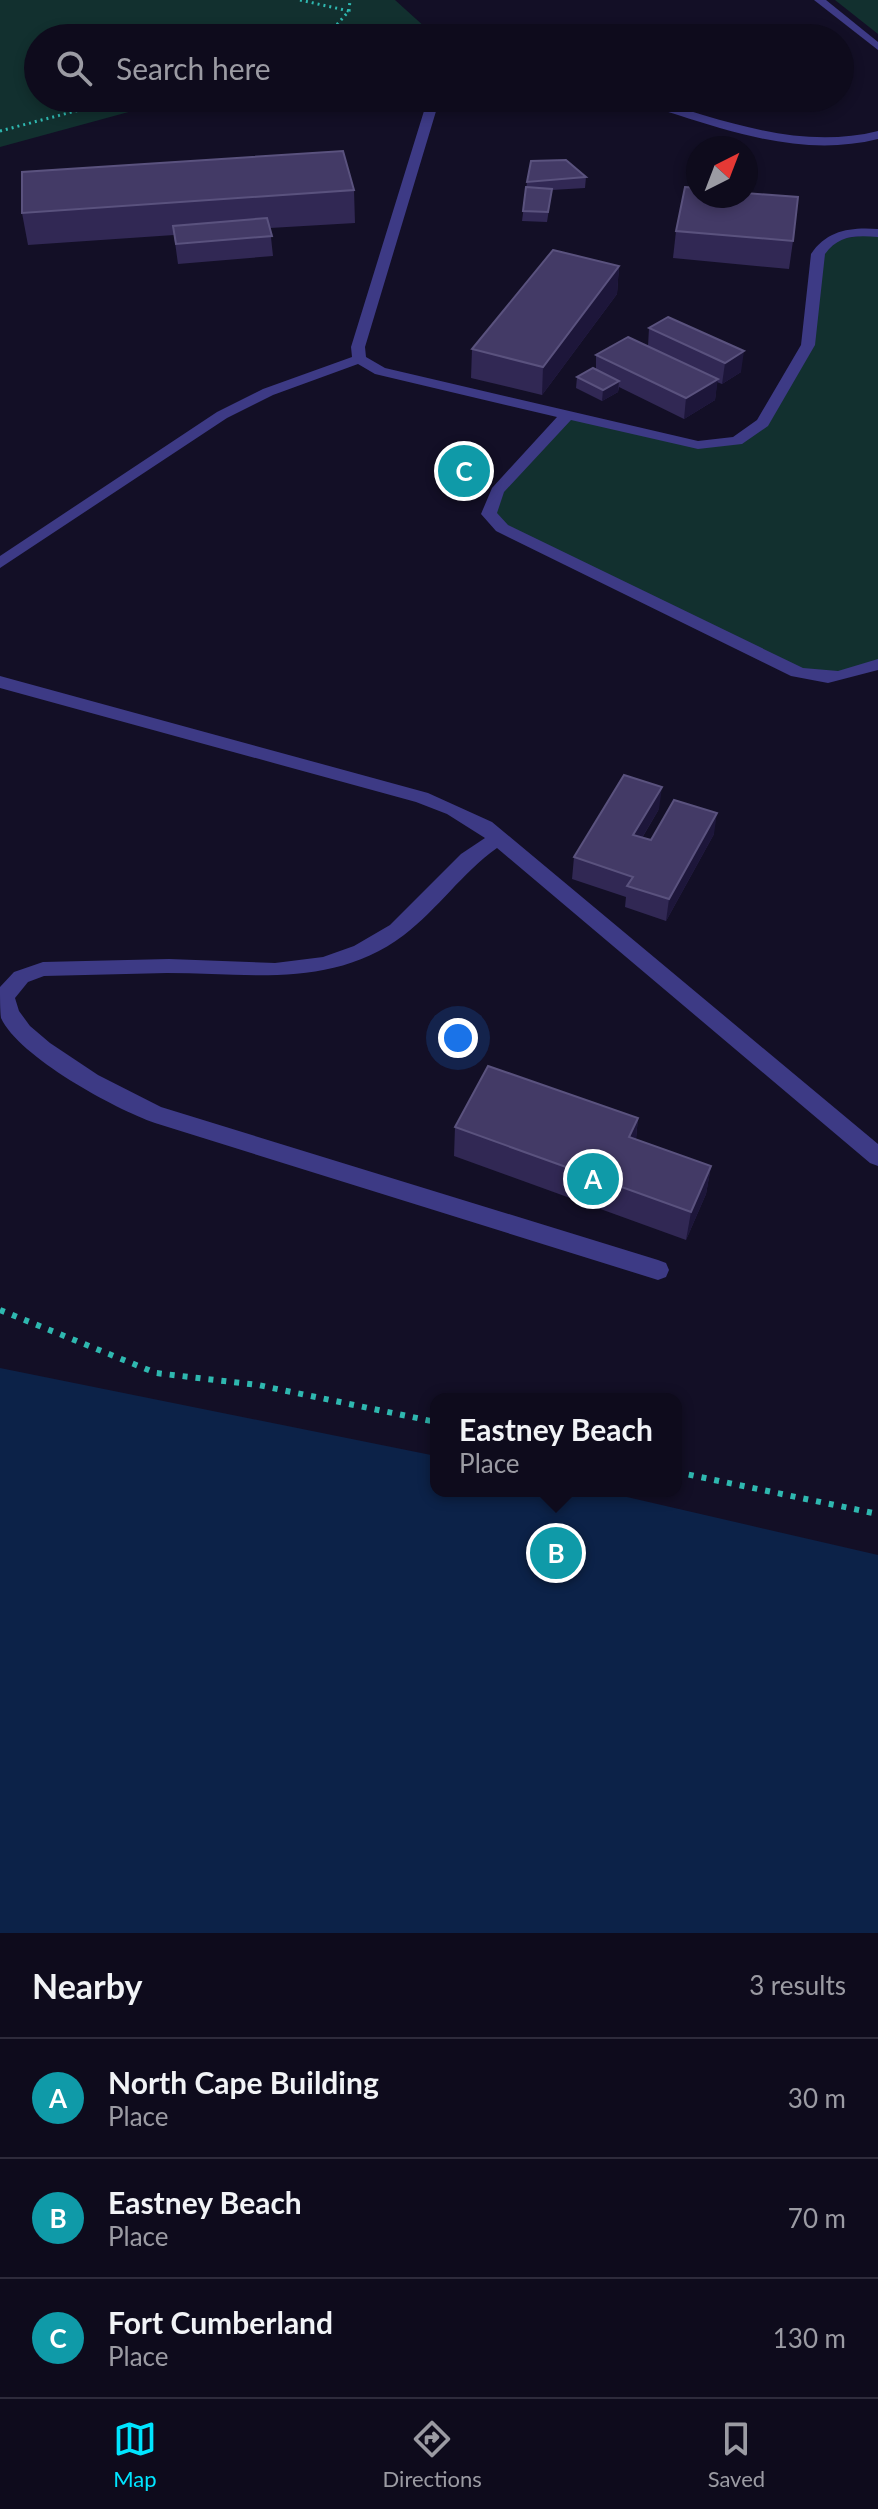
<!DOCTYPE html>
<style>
body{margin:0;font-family:Lato,sans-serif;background:#171425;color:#f1f3f6}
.compass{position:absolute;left:686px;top:136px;width:72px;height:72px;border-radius:50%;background:#0e0b1c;box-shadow:0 4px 12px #0003;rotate:42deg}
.you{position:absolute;left:458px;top:1038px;width:28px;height:28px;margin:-20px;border:6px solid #fff;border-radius:50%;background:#1a73e8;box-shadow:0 0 0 12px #1a73e833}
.badge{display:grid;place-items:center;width:52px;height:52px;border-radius:50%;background:#00e5ff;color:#fff;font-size:26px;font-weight:700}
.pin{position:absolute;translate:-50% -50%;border:4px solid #fff;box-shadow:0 2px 8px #0006}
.popup{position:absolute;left:430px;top:1393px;width:252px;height:104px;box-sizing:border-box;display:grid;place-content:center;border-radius:16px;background:#0e0b1c;filter:drop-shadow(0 2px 6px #0005);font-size:26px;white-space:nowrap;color:#9b9ba3}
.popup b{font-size:30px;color:#f1f3f6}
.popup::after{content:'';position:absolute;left:50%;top:100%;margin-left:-16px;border:16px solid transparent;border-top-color:#0e0b1c}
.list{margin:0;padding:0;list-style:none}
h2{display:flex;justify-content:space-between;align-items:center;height:104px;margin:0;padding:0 32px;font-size:34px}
h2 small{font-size:26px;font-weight:400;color:#9b9ba3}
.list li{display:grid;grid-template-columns:52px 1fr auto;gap:24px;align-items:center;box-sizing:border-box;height:120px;padding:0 32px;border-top:2px solid #2e2b3b}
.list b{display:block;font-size:30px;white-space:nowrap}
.list p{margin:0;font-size:26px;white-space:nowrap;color:#9b9ba3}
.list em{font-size:26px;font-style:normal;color:#9b9ba3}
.icon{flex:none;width:44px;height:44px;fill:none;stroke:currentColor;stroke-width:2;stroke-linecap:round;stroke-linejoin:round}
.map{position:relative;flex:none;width:878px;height:1933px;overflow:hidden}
.search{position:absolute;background:#0e0b1c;box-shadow:0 4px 12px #0003;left:24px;right:24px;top:24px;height:88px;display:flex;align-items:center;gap:20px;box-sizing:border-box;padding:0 28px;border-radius:44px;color:#9b9ba3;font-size:30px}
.sheet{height:464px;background:#0e0b1c}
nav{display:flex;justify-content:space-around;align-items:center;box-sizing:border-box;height:112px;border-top:2px solid #2e2b3b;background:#0e0b1c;font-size:22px;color:#9b9ba3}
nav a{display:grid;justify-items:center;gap:4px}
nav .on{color:#00e5ff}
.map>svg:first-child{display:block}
.green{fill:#12302f}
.water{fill:#0c2248}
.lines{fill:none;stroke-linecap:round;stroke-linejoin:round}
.path-far1{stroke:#2fb8b0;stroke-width:3;stroke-dasharray:2 4;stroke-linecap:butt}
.path{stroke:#2fb8b0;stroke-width:6;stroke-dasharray:5 8;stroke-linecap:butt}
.service{fill:#3d3a85;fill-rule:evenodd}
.wall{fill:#312854}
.shaded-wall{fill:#1d163a}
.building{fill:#433a66;stroke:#5a527e;stroke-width:2}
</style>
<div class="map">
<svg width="878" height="1933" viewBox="0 0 878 1933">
<rect width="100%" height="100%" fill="#130f26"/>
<!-- green -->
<g class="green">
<path d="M0 0H395L426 28 394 38H38V98H180L0 147Z"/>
<path d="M835 0H878V34Z"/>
<path d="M878 233V663L813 678 501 527 491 504 567 415 698 445 749 436 804 354 818 254 828 241Z"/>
</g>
<!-- water -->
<path class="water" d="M0 1368 436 1456V1491H601L878 1555V1933H0Z"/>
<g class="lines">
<!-- path-far1 -->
<g class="path-far1">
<path d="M300 0 349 11"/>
<path d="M325 38 349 11 350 0"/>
<path d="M0 131 125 98"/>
</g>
<!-- path -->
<g class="path">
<path d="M0 1310 156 1373 258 1385 436 1422"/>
<path d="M676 1472 878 1514"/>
</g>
<!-- service -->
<g class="service">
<path d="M814 0H826L878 42V50Z"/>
<path d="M428 98H440L365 347 366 357 385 368 698 441 733 437 757 420 801 345 811 254C827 230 851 227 878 229V237C857 235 838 235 825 254L815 345 768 426 742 444 698 449 571 420 504 492 497 513 508 525 803 668 838 671 878 659V670L828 683 791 676 496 531 481 514 492 488 557 417 375 374 358 364 273 395 227 418 0 568V556L217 412 263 389 352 357 351 347Z"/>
<path d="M632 98C657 98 679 108 703 115 761 132 818 146 878 131V139C810 156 743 136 678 115 664 110 644 107 632 98Z"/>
<path d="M0 676 428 793 492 822 878 1144V1166L870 1163 497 848C462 873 438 909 404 935 333 989 249 973 167 973 126 974 85 975 44 976L28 982 15 998 19 1011 30 1026 50 1043 98 1075 161 1107 658 1260 666 1263 669 1270 666 1277 658 1280 155 1123C115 1109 19 1057 1 1018 0 1010 0 996 0 987L14 972 43 962 169 959 275 963 323 957 354 946 390 925 461 854 485 838 447 814 416 802 0 688Z"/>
</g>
</g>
<!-- wall -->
<g class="wall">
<path d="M586 177 585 188 552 190 547 222 522 221 527 182Z"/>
<path d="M354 190 355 223 270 228 273 256 178 264 174 235 28 245 22 213Z"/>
<path d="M676 231 793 241 789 269 673 258Z"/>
<path d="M619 266 617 294 542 395 471 378 472 349Z"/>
<path d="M668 317 741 372 722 384 717 382 715 400 684 419 619 387 618 392 602 401 576 388 577 377 596 369V355L648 346 649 328Z"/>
<path d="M659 809 642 838 651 840 714 834 666 921 625 907 626 897 572 879 574 857Z"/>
<path d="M638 1118 636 1139 711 1166 706 1194 686 1240 454 1156 455 1127Z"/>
</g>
<!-- shaded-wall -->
<g class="shaded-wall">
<path d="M619 266 617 294 542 395 543 367Z"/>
<path d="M744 351 741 372 722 384 725 363Z"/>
<path d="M718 379 715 400 684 419 686 398Z"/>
<path d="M619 381 618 392 602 401 603 390Z"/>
<path d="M662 787 659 809 631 856 633 835Z"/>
<path d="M717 813 714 834 666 921 669 899Z"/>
<path d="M638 1118 635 1146 629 1137Z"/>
<path d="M711 1166 706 1194 686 1240 691 1212Z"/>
</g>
<!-- building -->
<g class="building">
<path d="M343 151 354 190 22 213V172Z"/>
<path d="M566 160 586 177 527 182 531 161Z"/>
<path d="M526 187 552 189 548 212 523 211Z"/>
<path d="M685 187 698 188V196H746V193L798 197 793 241 676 231Z"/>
<path d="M267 218 272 236 176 244 173 226Z"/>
<path d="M553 250 619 266 543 367 472 349Z"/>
<path d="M668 317 744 351 725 363 649 328Z"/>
<path d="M628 337 718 379 686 398 596 355Z"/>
<path d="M593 368 619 381 603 390 577 377Z"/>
<path d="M624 775 662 787 633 835 651 840 674 800 717 813 669 899 627 886 633 877 574 857Z"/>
<path d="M488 1066 638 1118 629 1137 711 1166 691 1212 455 1127Z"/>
</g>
</svg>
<svg class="compass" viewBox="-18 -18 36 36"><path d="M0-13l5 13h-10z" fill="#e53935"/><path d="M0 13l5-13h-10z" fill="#9b9ba3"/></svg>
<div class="you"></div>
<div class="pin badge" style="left:593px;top:1179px;background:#0f9aa8">A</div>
<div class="pin badge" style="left:556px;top:1553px;background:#0f9aa8">B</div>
<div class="popup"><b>Eastney Beach</b>Place</div>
<div class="pin badge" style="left:464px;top:471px;background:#0f9aa8">C</div>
<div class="search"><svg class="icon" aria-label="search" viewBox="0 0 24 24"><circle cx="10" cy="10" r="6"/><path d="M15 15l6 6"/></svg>Search here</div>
</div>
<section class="sheet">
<h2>Nearby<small>3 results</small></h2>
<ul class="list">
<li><span class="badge" style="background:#0f9aa8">A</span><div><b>North Cape Building</b><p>Place</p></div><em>30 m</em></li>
<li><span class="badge" style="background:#0f9aa8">B</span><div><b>Eastney Beach</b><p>Place</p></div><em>70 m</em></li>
<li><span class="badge" style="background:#0f9aa8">C</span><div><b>Fort Cumberland</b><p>Place</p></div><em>130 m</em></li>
</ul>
</section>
<nav>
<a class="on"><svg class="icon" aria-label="map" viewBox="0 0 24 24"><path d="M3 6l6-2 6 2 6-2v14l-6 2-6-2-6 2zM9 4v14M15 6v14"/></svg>Map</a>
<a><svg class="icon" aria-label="directions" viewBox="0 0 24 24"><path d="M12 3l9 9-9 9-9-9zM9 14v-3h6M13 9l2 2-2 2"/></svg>Directions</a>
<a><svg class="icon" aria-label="saved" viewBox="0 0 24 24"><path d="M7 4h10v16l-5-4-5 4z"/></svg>Saved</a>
</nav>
